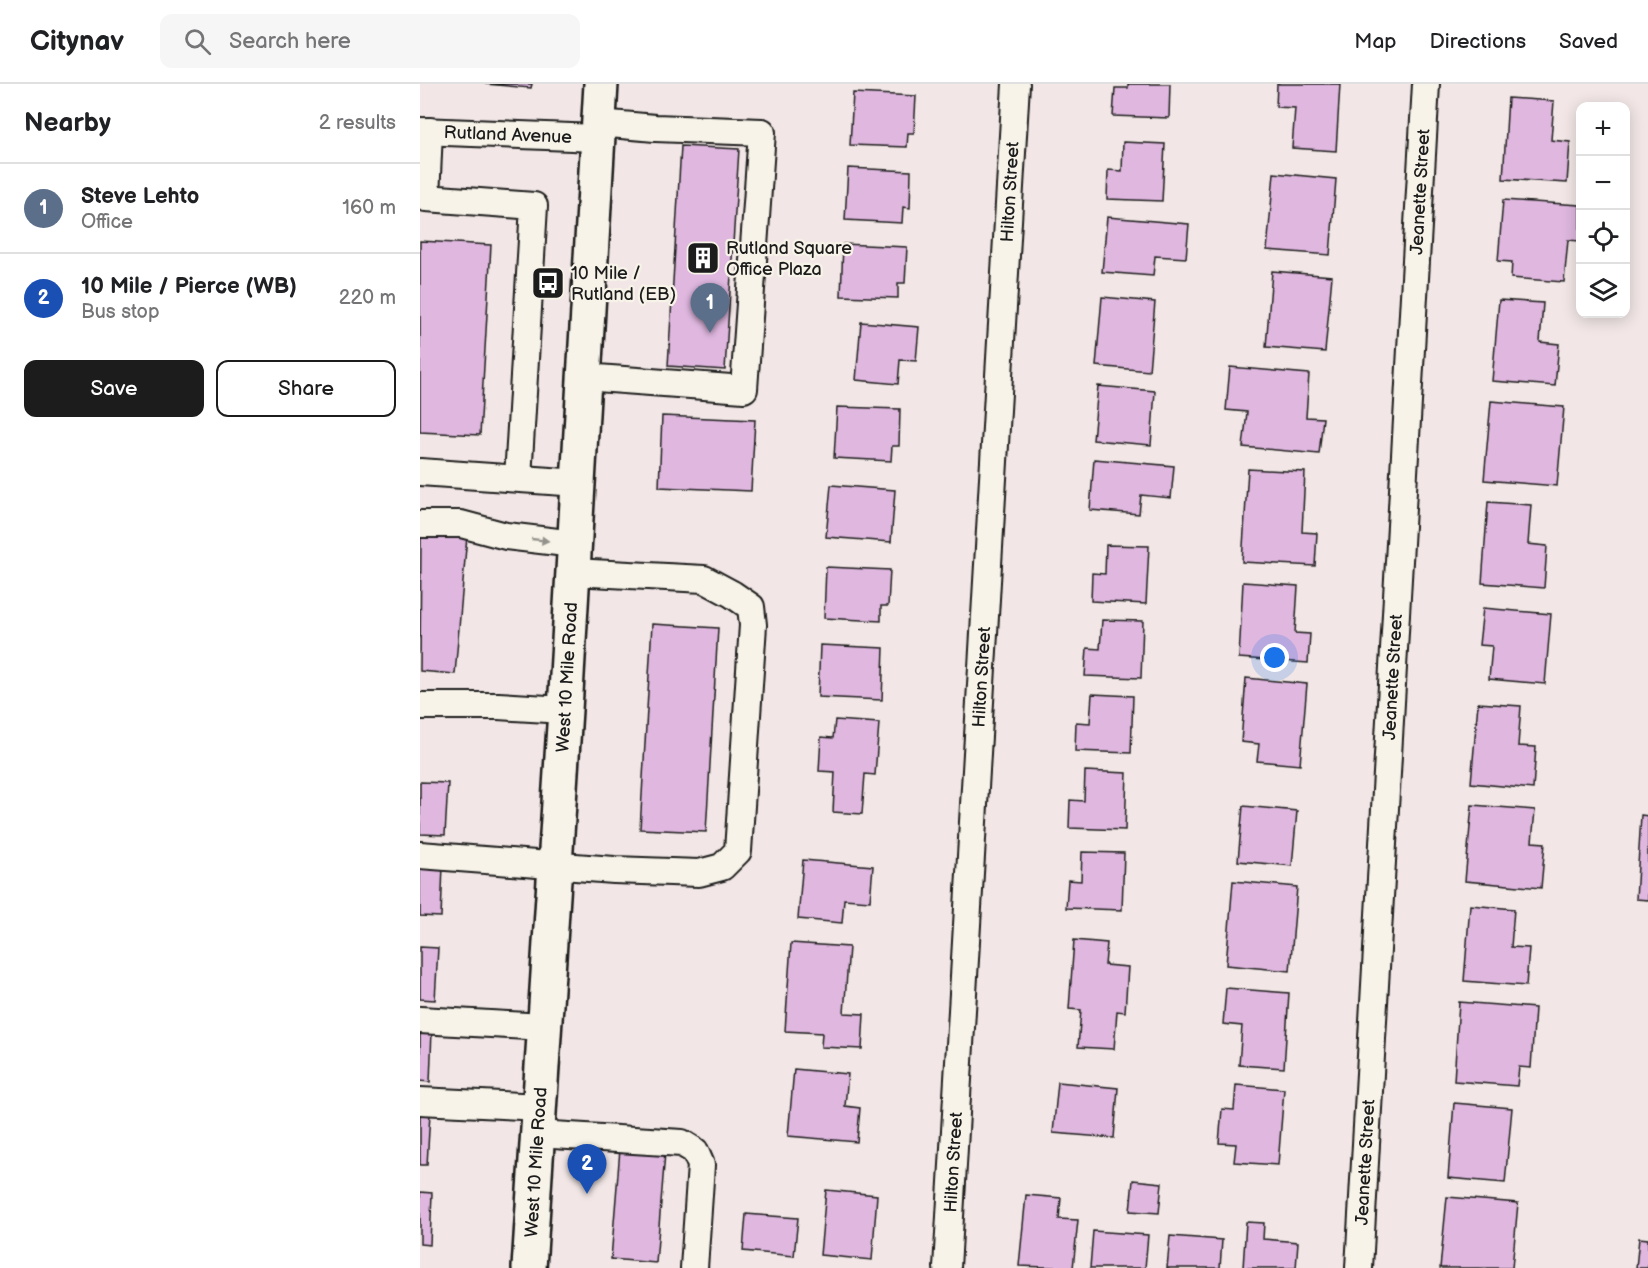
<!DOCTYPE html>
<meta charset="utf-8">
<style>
body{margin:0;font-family:"Balsamiq Sans",sans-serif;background:#f6f6f6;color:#202124}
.controls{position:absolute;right:18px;top:18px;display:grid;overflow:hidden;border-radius:12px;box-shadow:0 3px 15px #0003}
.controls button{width:54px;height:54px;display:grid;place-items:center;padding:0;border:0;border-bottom:2px solid #e0e0e0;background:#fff;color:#202124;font:30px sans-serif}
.you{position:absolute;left:855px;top:574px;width:21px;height:21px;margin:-15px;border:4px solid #fff;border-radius:50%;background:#1a73e8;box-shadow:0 0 0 9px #1a73e833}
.badge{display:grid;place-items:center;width:39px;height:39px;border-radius:50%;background:#1c1c1c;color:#fff;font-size:20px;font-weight:700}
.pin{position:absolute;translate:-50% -50px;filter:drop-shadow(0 2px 3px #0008)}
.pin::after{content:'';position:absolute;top:32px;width:21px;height:18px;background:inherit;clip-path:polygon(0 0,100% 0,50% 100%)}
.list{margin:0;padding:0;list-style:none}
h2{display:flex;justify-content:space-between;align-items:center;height:78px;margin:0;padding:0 24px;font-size:26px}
h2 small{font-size:20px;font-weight:400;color:#757577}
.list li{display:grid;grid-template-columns:39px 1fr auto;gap:18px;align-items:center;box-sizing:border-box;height:90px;padding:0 24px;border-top:2px solid #e0e0e0}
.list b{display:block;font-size:22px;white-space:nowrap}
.list p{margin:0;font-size:20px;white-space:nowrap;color:#757577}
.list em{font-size:20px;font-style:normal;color:#757577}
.actions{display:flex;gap:12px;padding:18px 24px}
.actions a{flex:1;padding:14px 0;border:2px solid #1c1c1c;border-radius:12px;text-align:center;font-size:21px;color:#1c1c1c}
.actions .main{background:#1c1c1c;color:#fff}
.icon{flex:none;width:33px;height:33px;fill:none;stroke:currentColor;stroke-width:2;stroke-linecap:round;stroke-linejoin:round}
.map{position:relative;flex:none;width:1228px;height:1184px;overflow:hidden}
header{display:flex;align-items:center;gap:36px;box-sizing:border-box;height:84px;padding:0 30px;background:#fff;border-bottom:2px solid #e0e0e0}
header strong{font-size:28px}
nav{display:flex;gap:33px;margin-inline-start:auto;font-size:21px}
.search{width:420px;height:54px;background:#f6f6f6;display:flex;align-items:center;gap:15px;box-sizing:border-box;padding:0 21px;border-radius:12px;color:#757577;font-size:22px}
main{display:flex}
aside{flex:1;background:#fff}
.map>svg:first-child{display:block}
.building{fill:#dfb7df;stroke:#1c1c1c;stroke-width:1.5}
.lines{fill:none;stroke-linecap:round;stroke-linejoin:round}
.minor-casing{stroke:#1c1c1c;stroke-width:30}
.major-casing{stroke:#1c1c1c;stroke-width:38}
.minor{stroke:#f7f3e8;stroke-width:26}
.major{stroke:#f7f3e8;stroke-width:33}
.oneway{fill:#94928c}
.labels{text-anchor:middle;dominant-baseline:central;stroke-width:4.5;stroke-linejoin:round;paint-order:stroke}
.street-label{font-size:18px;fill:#1c1c1c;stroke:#f7f3e8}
.poi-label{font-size:18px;fill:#1c1c1c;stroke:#f7f3e8;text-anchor:start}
</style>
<header>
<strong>Citynav</strong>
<div class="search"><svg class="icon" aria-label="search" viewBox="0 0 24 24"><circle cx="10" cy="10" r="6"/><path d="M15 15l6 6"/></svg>Search here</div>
<nav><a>Map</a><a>Directions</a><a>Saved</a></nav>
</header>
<main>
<aside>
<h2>Nearby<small>2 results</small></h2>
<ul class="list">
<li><span class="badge" style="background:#5c6f8a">1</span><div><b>Steve Lehto</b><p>Office</p></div><em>160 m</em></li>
<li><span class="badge" style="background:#1a4fb4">2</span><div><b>10 Mile / Pierce (WB)</b><p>Bus stop</p></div><em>220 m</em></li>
</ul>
<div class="actions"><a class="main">Save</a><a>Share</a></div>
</aside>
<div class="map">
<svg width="1228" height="1184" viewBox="0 0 1228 1184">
<rect width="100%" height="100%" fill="#f2e7e6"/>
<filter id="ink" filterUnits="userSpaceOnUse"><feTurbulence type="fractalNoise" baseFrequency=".0167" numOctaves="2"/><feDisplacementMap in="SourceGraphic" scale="12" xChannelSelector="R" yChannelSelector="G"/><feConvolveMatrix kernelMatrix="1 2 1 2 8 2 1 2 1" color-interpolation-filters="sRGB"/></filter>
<g filter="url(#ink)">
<!-- building -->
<g class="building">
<path d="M65 0H112L111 4Z"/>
<path d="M708 0H750L749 34 693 32 695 4H708Z"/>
<path d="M857 0H920L916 67 872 64 875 24 856 23Z"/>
<path d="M433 9 496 12 494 49H488L487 63 430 61Z"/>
<path d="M1088 14 1134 17 1131 56 1150 58 1147 99 1083 95Z"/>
<path d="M703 58 745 60 742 117 687 115 688 86 702 87Z"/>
<path d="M261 62 319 65 305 286 248 282Z"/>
<path d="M428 84 491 87 490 124 483 123 482 139 425 136Z"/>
<path d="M854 89 916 95 910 171 847 166Z"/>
<path d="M1083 116 1160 121V157L1148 156 1144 198 1091 194 1092 178 1078 177Z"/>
<path d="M687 133 769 140 766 174 735 172 733 192 682 188Z"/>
<path d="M0 157 71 161 60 351 0 348Z"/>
<path d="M423 160 487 163 485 199H478V214L421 212Z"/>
<path d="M852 187 912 192 905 268 846 263Z"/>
<path d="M682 213 735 218 729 287 676 282Z"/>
<path d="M1079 216 1123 219 1120 258 1139 260 1135 302 1072 297Z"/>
<path d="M441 238 499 243 496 277 480 276 478 300 436 296Z"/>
<path d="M810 283 889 290 886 333 903 334 899 370 823 363 827 328 806 326Z"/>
<path d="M678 302 735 307 731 361 673 356Z"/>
<path d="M1071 317 1144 323 1137 402 1064 396Z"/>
<path d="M417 323 480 325 479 362H472L471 377 414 374Z"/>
<path d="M242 332 335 336 331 407 239 403Z"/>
<path d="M674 375 754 382 751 414 721 411 719 430 670 426Z"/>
<path d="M828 385 885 388 882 448 897 449 895 482 822 478Z"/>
<path d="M411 401 475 406 471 458 406 453Z"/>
<path d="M1068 418 1111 421 1108 460 1127 462 1124 504 1062 499Z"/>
<path d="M1 448 47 452 35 590 0 587Z"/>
<path d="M686 461 729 462 726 520 671 517 672 489 685 490Z"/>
<path d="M406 483 470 486 468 522H461V537L404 534Z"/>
<path d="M823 498 878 502 875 549 890 550 888 579 819 574Z"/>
<path d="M1063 524 1131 530 1125 600 1069 595 1072 562 1059 561Z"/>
<path d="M682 536 723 537 721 594 665 592 667 564 680 565Z"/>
<path d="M232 540 298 544 286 748 220 745Z"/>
<path d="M400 561 464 564 462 616 398 613Z"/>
<path d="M826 594 887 600 880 681 837 677 839 660 821 658Z"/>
<path d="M672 610 713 612 711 669 655 667 656 638 670 639Z"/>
<path d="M1058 619 1101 622 1098 662 1116 663 1113 705 1051 699Z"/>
<path d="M415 636 459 639 455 691 445 690 442 730 413 728 415 688 399 687 401 653 413 654Z"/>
<path d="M665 687 707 689 705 746 649 744 650 716 664 717Z"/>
<path d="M0 698 28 699 25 751 0 750Z"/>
<path d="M1052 721 1115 726 1112 758 1125 759 1121 804 1045 797Z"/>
<path d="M823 722 877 727 872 782 818 777Z"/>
<path d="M1221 731 1228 732V816L1216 815Z"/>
<path d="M662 768 704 769 702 826 646 824 648 796 661 797Z"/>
<path d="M383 776 453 782 450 817 424 815 422 839 378 835Z"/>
<path d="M0 780 23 781 21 833 0 832Z"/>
<path d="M813 797 877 803 870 887 806 881Z"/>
<path d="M1050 821 1094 825 1091 863 1109 864 1106 902 1044 897Z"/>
<path d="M654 856 687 859 685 881 708 883 705 928 697 927 694 965 658 963 661 926 649 925Z"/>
<path d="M371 859 429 863 424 929 444 930 442 965 401 963 402 949 365 947Z"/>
<path d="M0 863 18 864 15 916 0 915Z"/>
<path d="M806 904 869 909 864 984 819 981 822 942 803 940Z"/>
<path d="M1039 918 1115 924 1111 984 1099 983 1097 1002 1034 997Z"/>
<path d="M0 945 12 946 10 998 0 997Z"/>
<path d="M374 985 428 990 425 1022 440 1024 437 1058 368 1052Z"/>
<path d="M638 998 698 1004 694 1054 633 1049Z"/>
<path d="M816 1001 864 1005 858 1081 814 1078 816 1060 799 1059 802 1025 814 1026Z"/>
<path d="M1034 1019 1092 1024 1085 1099 1028 1094Z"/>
<path d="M0 1029H10L7 1081H0Z"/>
<path d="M200 1065 245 1069 236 1179 191 1175Z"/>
<path d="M713 1096 742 1099 739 1129 710 1127Z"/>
<path d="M406 1106 457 1111 452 1176 400 1171Z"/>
<path d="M0 1108 12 1109 10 1161 0 1160Z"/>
<path d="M606 1111 641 1114 639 1135 658 1136 653 1184 599 1182Z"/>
<path d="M1027 1113 1098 1119 1092 1184H1020Z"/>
<path d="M326 1130 378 1134 374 1172 323 1167Z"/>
<path d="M826 1138 844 1139 843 1155 878 1158 876 1184H823Z"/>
<path d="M673 1147 728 1151 725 1184H670Z"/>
<path d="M750 1152 802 1156 800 1184H747Z"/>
<path d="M1219 1154 1228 1155V1184H1216Z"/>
</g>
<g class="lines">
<!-- minor casing -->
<g class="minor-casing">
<g id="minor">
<path id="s1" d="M0 47 177 54"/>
<path d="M9 47 6 114 114 122 98 394"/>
<path d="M164 293 324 305 342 48 235 44 179 39"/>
<path d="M0 388 159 399"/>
<path d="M0 440H41L86 452 155 460"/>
<path d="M0 622H78L145 626"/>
<path d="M0 771 194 786 279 789 302 783 318 767 333 541 331 523 312 510 284 495 153 488"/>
<path d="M0 936 124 943"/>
<path d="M0 1017 120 1023"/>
<path d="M117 1050 262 1059 275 1067 281 1081 274 1184"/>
<path id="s2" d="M527 1184 596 0"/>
<path id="s3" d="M939 1184 1006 0"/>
</g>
</g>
<!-- major casing -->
<g class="major-casing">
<g id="major">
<path id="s4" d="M109 1184 145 626 181 0"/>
</g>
</g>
<!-- minor -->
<use href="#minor" class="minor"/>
<!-- major -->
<use href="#major" class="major"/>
</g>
<!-- one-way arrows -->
<defs><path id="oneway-solid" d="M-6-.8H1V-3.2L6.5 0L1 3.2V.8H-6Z" transform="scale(1.5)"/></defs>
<use class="oneway" href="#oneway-solid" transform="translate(120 456) rotate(6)"/>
</g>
<!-- icons -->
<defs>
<g id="building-square" transform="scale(1.725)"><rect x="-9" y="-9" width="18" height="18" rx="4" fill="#1c1c1c" stroke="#f7f3e8"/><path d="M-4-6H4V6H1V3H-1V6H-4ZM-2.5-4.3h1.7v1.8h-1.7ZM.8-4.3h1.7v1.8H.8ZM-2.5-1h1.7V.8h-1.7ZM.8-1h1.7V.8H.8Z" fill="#fff"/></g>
<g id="bus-square" transform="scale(1.725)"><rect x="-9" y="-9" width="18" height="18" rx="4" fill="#1c1c1c" stroke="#f7f3e8"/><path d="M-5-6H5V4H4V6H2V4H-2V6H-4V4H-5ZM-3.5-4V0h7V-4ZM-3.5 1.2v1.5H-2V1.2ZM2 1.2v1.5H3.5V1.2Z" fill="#fff"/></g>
</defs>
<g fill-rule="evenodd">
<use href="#building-square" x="283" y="174"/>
<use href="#bus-square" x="128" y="199"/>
</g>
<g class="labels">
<!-- street labels -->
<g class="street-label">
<text stroke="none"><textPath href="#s1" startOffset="88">Rutland Avenue</textPath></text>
<text stroke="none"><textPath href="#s2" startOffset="1078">Hilton Street</textPath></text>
<text stroke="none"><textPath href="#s3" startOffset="1078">Jeanette Street</textPath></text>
<text stroke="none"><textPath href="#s4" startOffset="592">West 10 Mile Road</textPath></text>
<text stroke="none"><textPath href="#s2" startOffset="592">Hilton Street</textPath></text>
<text stroke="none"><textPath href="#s3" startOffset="592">Jeanette Street</textPath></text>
<text stroke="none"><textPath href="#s4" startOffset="106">West 10 Mile Road</textPath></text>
<text stroke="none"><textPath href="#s2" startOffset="106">Hilton Street</textPath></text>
<text stroke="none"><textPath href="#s3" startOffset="106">Jeanette Street</textPath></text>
</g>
<!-- poi labels -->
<g class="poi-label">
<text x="306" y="164">Rutland Square<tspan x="306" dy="21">Office Plaza</tspan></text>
<text x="151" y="189">10 Mile /<tspan x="151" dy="21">Rutland (EB)</tspan></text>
</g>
</g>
</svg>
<div class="controls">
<button>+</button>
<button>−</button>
<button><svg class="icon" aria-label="locate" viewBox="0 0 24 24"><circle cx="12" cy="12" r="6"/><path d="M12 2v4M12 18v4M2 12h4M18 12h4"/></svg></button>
<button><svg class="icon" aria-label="layers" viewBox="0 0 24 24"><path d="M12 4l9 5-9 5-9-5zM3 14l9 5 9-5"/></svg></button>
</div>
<div class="you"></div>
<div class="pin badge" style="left:290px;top:249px;background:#5c6f8a">1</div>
<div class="pin badge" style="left:167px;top:1110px;background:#1a4fb4">2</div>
</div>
</main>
